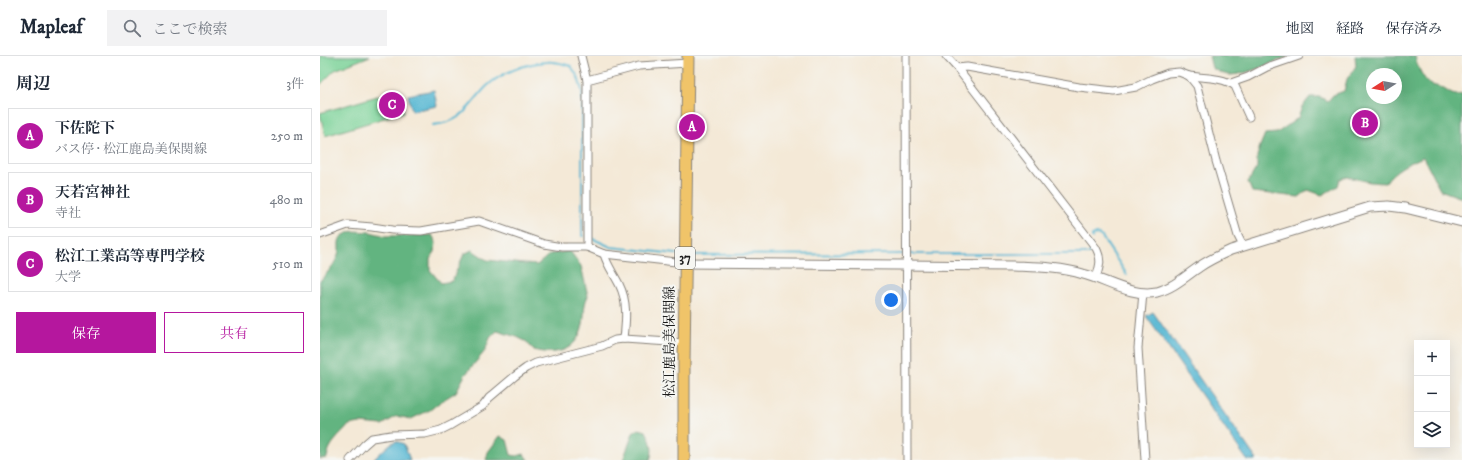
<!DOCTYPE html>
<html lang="ja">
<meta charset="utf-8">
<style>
body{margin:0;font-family:"IM FELL DW Pica","Noto Serif JP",serif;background:#f2f2f3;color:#1f2937}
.controls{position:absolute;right:12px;bottom:12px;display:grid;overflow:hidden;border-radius:0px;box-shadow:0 4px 16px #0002}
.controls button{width:36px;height:36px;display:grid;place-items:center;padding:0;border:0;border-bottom:1px solid #e0e1e3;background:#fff;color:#1f2937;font:20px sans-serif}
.compass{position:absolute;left:1046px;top:12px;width:36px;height:36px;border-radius:50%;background:#fff;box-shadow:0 4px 16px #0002;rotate:259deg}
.you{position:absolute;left:571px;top:244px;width:14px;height:14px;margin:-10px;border:3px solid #fff;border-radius:50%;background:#1a73e8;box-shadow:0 0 0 6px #1a73e833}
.badge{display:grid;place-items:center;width:26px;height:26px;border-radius:50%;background:#b5179e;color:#fff;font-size:13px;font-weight:700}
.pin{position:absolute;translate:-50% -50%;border:2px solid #fff;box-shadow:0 1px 4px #0006}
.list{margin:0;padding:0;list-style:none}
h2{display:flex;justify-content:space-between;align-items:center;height:52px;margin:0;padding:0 16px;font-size:17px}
h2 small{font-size:13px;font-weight:400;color:#747a83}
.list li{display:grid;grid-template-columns:26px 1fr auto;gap:12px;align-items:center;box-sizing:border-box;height:56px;margin:0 8px 8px;padding:0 8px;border:1px solid #e0e1e3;border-radius:0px}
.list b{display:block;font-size:15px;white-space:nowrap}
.list p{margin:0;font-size:13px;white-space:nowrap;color:#747a83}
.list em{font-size:13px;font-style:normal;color:#747a83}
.actions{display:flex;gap:8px;padding:12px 16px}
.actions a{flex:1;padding:9px 0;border:1px solid #b5179e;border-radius:0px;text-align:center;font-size:14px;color:#b5179e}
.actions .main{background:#b5179e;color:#fff}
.icon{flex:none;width:22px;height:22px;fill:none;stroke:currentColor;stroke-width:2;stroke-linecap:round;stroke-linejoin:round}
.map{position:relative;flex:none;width:1142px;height:404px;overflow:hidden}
header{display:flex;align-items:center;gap:24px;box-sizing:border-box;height:56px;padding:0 20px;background:#fff;border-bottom:1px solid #e0e1e3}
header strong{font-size:19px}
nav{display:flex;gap:22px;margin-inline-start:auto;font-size:14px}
.search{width:280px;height:36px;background:#f2f2f3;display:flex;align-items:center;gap:10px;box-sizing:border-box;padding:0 14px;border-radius:0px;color:#747a83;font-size:15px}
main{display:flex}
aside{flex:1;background:#fff}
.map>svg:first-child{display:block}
.green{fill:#79d297;stroke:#4a775a}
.forest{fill:#62b480;stroke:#3f684e;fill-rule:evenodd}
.water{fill:#53b6d2;stroke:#386977}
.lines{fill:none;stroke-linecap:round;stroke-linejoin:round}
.stream{stroke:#53b6d2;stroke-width:2}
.minor-casing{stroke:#88827a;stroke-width:9}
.tertiary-casing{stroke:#88827a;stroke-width:11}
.primary-casing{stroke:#88827a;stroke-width:13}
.minor{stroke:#fff;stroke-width:7}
.tertiary{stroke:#fff;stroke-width:9}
.primary{stroke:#f0c469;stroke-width:11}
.labels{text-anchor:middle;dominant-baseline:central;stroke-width:4;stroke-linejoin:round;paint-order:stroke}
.shield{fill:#f6f6f2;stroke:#5d5d5c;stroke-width:1}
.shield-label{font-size:13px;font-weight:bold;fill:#1c1c1c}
.street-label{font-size:14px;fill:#1c1c1c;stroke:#f6f6f2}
</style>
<header>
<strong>Mapleaf</strong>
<div class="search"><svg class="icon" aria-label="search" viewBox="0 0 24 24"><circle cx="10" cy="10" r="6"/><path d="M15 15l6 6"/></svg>ここで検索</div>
<nav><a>地図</a><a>経路</a><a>保存済み</a></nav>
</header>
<main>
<aside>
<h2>周辺<small>3件</small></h2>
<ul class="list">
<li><span class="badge">A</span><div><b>下佐陀下</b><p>バス停 · 松江鹿島美保関線</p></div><em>250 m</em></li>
<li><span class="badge">B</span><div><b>天若宮神社</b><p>寺社</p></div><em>480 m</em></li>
<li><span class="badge">C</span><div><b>松江工業高等専門学校</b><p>大学</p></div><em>510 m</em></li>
</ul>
<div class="actions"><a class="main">保存</a><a>共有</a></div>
</aside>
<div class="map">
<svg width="1142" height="404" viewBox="0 0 1142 404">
<rect width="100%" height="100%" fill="#f6f6f2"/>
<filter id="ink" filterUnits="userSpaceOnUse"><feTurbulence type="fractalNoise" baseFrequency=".025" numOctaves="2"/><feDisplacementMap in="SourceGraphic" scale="8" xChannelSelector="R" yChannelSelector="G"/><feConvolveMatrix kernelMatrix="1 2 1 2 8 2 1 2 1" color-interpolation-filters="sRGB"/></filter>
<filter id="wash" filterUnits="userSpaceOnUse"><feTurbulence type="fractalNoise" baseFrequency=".012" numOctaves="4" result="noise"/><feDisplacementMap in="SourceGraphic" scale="16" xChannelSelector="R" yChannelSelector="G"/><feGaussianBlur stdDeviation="0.9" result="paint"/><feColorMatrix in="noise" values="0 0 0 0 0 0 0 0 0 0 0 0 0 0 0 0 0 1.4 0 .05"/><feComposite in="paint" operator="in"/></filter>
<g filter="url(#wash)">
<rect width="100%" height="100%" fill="#f4e9d7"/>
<!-- green -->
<g class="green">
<path d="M0 0H50L15 14 0 29Z"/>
<path d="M78 34 84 56 5 80 0 57Z"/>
</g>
<!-- forest -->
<g class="forest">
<path d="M889 0H970C953 6 927 19 910 19 904 19 897 15 892 12Z"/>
<path d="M1035 0H1095C1097 9 1102 22 1110 28 1113 30 1118 30 1122 32 1130 36 1132 41 1142 38V142L1120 134 1103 101C1087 108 1075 113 1065 127L1050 126 1028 121 1020 123 1018 130 1002 139 988 134 979 141 932 136 928 126 937 111V100L940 90 945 78 957 77 978 62 982 51 990 41H999L1008 45 1013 39 1024 35 1027 23 1036 10ZM1052 18H1076V42H1052Z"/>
<path d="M33 175 50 176 66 180 112 179 116 186 115 196 110 203V214L121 227 132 225 144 198 152 194 167 204 205 208 217 209 230 198 250 195 261 210 268 240C263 249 265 258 263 268 257 295 238 300 213 294L207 286 197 281 177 275 170 282 165 295 145 319 136 336 120 346 110 354 91 363 77 360 62 369 40 367 29 369C20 380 8 388 7 402L0 403V225C6 218 13 211 17 202 23 189 11 182 33 175Z"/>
<path d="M319 373 326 375C331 385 334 393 330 404H303L313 377Z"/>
<path d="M180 380 187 384 191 399 197 400 204 398 208 404H166L168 396Z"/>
</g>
<!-- water -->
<g class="water">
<path d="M114 34 117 50 92 55 88 39Z"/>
<path d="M833 256 937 404H927L826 260Z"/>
<path d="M76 385 84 388 90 404H53L70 388Z"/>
</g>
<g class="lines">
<!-- stream -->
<g class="stream">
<path d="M113 69C144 66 147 51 166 31 180 17 207 7 227 6 235 5 243 8 251 10L258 21 262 35V180H264"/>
<path d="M269 181 291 191 356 198"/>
<path d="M772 182V180L777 178 782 181 807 219"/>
<path d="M589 198H768L771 195V189"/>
<path d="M369 199 584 198"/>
</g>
</g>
</g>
<g filter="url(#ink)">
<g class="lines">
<!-- minor casing -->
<g class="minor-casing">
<g id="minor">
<path d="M261 0 267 24V191"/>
<path d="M586 0 587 404"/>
<path d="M626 0 637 12 776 192C782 204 780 209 776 222"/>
<path d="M637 12 647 11 759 31 794 35 816 31 832 23 848 17 859 16 869 20 877 30 896 105 918 180 923 190"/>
<path d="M869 20C883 22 903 21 915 30L929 61"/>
<path d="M267 24 319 10 368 7"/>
<path d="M911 27 928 21 947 11 979 0"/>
<path d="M0 179 28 169 52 171 72 174 101 175 159 165 224 188 242 191H267L284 198 365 207"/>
<path d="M284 198C287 209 294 218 299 228 308 246 306 264 304 283"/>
<path d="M823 237 818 292 825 404"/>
<path d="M30 404 44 389 52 382 71 379 105 378 121 374 131 369 163 350 169 342 195 320 206 312 216 307 282 290 295 284 304 283 364 287"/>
</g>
</g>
<!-- tertiary casing -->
<g class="tertiary-casing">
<path id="tertiary" d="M365 207 693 210C717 211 740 211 763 218 787 224 811 241 837 236 853 232 866 220 879 211 889 204 900 199 911 194L1050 151 1069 150 1085 152 1142 166"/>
</g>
<!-- primary casing -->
<g class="primary-casing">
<path id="primary" d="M364 404V308L368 0"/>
</g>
<!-- minor -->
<use href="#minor" class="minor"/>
<!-- tertiary -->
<use href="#tertiary" class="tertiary"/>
<!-- primary -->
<use href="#primary" class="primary"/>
</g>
</g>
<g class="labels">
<!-- shield labels -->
<rect class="shield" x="355" y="191" width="20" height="22" rx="3"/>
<g class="shield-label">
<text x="365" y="202">37</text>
</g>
<!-- street labels -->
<g class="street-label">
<text transform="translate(350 286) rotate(-90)">松江鹿島美保関線</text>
</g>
</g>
</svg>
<div class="controls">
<button>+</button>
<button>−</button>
<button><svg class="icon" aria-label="layers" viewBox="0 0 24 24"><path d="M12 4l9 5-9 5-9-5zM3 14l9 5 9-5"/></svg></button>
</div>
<svg class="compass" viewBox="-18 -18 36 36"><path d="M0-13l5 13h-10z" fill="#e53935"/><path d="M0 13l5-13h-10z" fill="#747a83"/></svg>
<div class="you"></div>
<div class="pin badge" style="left:372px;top:71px">A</div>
<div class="pin badge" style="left:1045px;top:67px">B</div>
<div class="pin badge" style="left:72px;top:49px">C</div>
</div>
</main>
